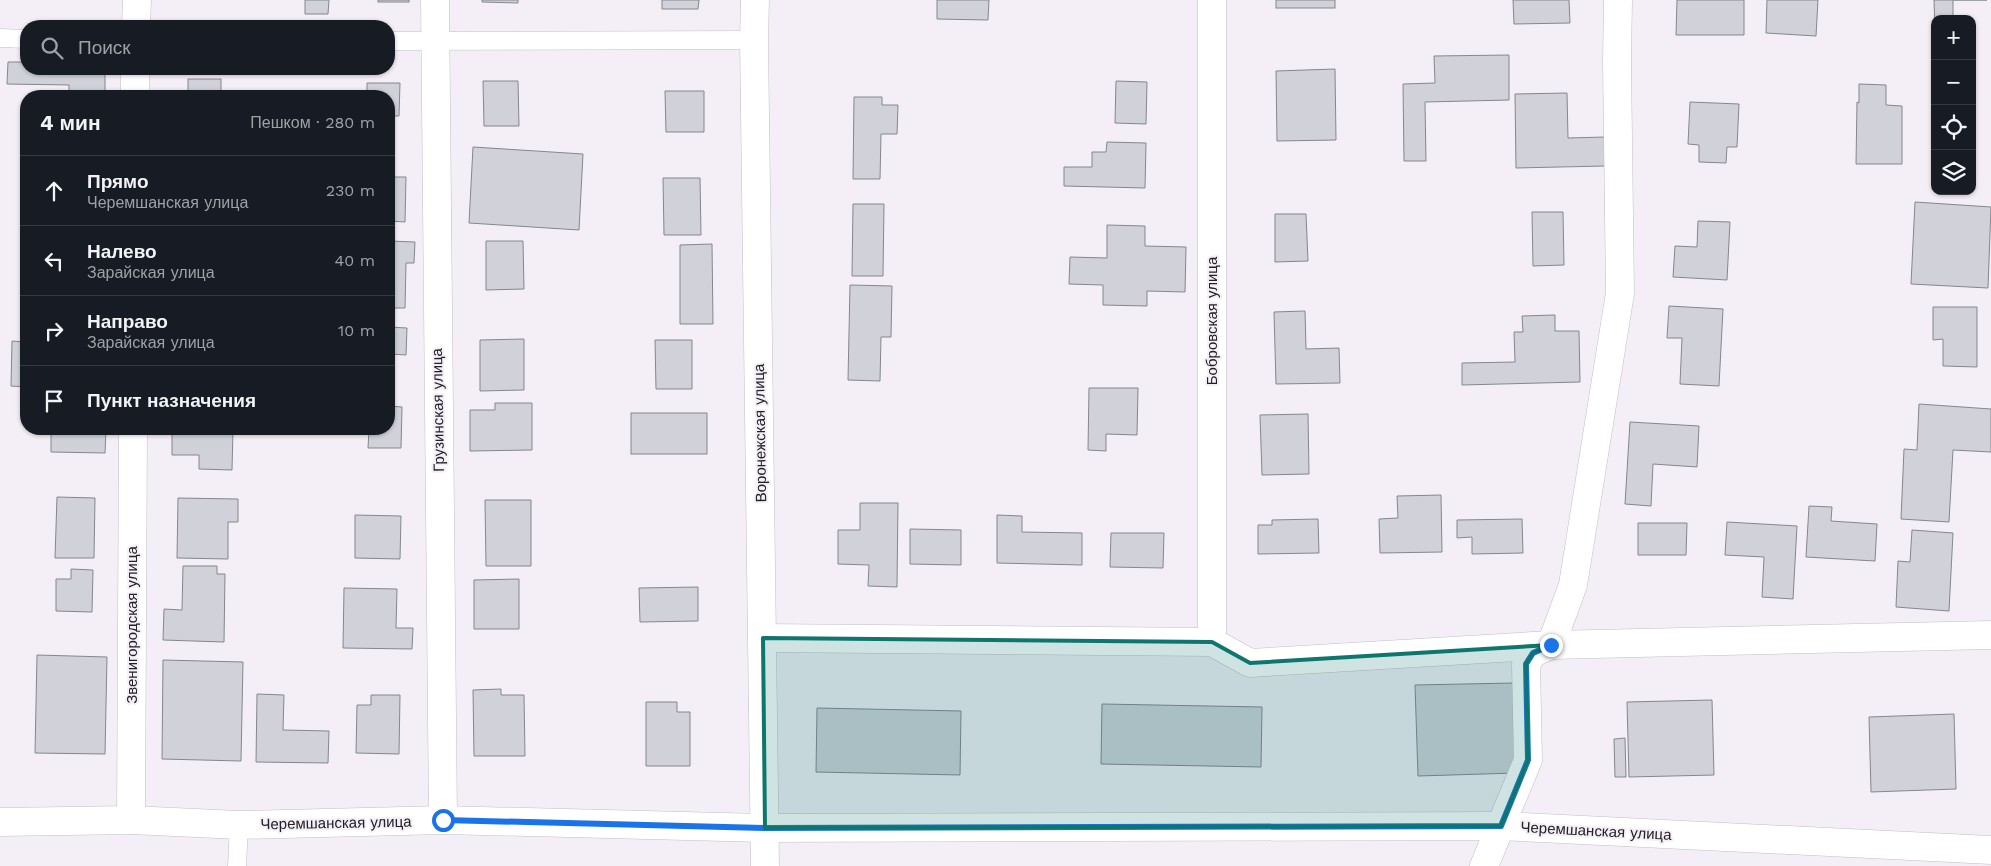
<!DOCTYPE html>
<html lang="ru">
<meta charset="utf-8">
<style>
body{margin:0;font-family:"Work Sans",sans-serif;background:#242831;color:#f1f3f6}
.controls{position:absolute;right:15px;top:15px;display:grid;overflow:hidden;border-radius:10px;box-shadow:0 1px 4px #0004}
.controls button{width:45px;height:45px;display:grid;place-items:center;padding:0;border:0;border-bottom:1px solid #363941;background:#171b24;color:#f1f3f6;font:25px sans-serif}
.stop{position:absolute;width:15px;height:15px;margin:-11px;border:4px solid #1a73e8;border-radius:50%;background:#fff}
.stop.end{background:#1a73e8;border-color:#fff;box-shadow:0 1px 5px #0008}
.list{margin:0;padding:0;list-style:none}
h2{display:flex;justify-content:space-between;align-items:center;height:65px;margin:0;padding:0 20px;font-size:21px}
h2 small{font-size:16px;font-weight:400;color:#9ea1a6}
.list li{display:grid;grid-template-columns:32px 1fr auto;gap:15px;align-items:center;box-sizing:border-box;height:70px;padding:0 20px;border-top:1px solid #363941}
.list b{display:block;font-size:19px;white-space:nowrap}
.list p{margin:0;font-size:16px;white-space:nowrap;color:#9ea1a6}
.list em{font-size:16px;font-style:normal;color:#9ea1a6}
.icon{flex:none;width:28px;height:28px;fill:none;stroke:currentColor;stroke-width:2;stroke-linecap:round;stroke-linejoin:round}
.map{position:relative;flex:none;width:1991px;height:866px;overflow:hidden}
.search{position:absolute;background:#171b24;box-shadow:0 1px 4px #0004;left:20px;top:20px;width:375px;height:55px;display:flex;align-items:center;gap:12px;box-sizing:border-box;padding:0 18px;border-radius:20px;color:#9ea1a6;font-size:19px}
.panel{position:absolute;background:#171b24;box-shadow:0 1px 4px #0004;left:20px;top:90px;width:375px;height:345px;border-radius:20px}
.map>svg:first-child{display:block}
.building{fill:#d0d1d9;stroke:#85868e}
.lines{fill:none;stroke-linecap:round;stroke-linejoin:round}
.service-casing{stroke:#c2bec5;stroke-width:19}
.minor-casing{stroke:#c2bec5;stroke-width:29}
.tertiary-casing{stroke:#c2bec5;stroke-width:29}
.service{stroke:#fff;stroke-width:18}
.minor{stroke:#fff;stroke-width:28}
.tertiary{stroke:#fff;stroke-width:28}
.route{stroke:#1a73e8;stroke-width:6}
.marked{fill:#0f766e;fill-opacity:0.2;stroke:#0f766e;stroke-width:4;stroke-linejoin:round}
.labels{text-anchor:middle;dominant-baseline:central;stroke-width:4;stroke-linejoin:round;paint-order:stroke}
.street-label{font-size:15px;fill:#232124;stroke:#f4eff7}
</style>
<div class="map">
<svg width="1991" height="866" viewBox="0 0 1991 866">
<rect width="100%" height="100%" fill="#f4eff7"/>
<!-- building -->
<g class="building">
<path d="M305 0H329L328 14H305Z"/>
<rect x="378" y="0" width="31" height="2"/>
<path d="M482 0H518V3L482 2Z"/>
<path d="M662 0H699L698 9H662Z"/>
<path d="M937 0H989L988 20 937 19Z"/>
<rect x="1276" y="0" width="59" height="8"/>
<path d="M1513 0H1569L1570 23 1514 24Z"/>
<path d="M1677 0H1744V35H1676Z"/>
<path d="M1767 0H1818L1816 36 1766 33Z"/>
<path d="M1934 0H1987H1953V19H1935V31Z"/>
<path d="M1509 55V100L1425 102 1426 161H1404L1403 84 1435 83 1434 56Z"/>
<path d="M8 62H26V69H105V96H69V85L7 84Z"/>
<path d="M1335 69 1336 140 1277 141 1276 71Z"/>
<rect x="188" y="79" width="33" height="17"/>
<path d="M483 81H518L519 126H484Z"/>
<path d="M1116 81 1147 82 1146 124 1115 123Z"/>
<path d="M367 83H400L399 116H389V96H367Z"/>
<path d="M1859 84 1886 85V105L1902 106V164H1856L1857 102 1859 103Z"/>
<path d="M665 91H704V132H666Z"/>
<path d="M1567 93 1568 138 1605 137V166L1516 168 1515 94Z"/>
<path d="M854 97H882V105H898L897 134H881L880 179H853Z"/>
<path d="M1690 102 1739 104 1737 147H1727L1726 163 1699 162V145L1688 144Z"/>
<path d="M1107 142 1146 143 1145 188 1064 186V167H1092V152H1106Z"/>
<path d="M473 147 583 154 579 230 469 223Z"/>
<path d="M389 177H406L405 222 389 221Z"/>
<path d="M663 178H700L701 235H664Z"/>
<path d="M1915 202 1991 207 1988 288 1911 284Z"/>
<path d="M853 204H884L883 276H852Z"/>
<path d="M1532 212H1563L1564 265 1533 266Z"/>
<path d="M1275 214H1306L1308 261 1275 262Z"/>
<path d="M1698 221 1730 222 1727 280 1673 277 1675 246 1697 247Z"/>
<path d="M1107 225 1145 226V246L1186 247 1185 292 1147 291V306L1103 305V285L1069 284 1070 257 1107 258Z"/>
<path d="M389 241 415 242 414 263H406L405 308H389Z"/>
<path d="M486 241H523L524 289 486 290Z"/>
<path d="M712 244 713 324H680V245Z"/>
<path d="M850 285 892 286 891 337H881L880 381 848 380Z"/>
<path d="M1669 306 1723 309 1719 386 1680 384 1682 338H1667Z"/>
<path d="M1933 307H1977V367L1943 366V339L1933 340Z"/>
<path d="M1305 311 1306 349 1339 348 1340 383 1276 384 1274 312Z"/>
<path d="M1555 315V331H1579L1580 382 1462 385V363L1515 362 1514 332H1523L1522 316Z"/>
<path d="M389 327 407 328 406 355 389 354Z"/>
<path d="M524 339V390L480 391V340Z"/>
<path d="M655 340H692V389H656Z"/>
<path d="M12 341 26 342V387L11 386Z"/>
<path d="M1089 388H1138L1137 435 1106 434V451L1088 450Z"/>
<path d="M495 403H532V450L470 451V410H495Z"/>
<path d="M1919 404 1991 409V452L1953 450 1949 522 1901 519 1904 449 1917 450Z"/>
<path d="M389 406 402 407 401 448H368L369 429H389Z"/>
<rect x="631" y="413" width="76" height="41"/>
<path d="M1308 414 1309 474 1262 475 1260 415Z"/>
<path d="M1630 422 1699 426 1697 467 1653 464 1651 506 1625 504Z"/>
<path d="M51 429H106L105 453 51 452Z"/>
<path d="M172 429H233L232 470 199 469V455H172Z"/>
<path d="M1441 495 1442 552 1380 553 1379 519 1398 518 1397 496Z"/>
<path d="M57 497 95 498 94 558H55Z"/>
<path d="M178 498 238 499V522H228V559L177 558Z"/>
<path d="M485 500H531V566H486Z"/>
<path d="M860 503H898L897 587 868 586 869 565 838 564V530H860Z"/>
<path d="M1809 506 1832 507 1831 521 1877 524 1875 561 1806 557Z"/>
<path d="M355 515 401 516 400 559 355 558Z"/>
<path d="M997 515 1022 516V532L1082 533V565L997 563Z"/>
<path d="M1318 519 1319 553 1258 554V525H1272V520Z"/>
<path d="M1522 519 1523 553 1472 554V537L1457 538V520Z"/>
<path d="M1727 522 1797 526 1793 599 1762 597 1764 557 1725 555Z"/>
<path d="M1638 523H1687L1686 555H1638Z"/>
<path d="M910 529 961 530V565L910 564Z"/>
<path d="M1912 530 1953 533 1949 611 1896 607 1898 561 1910 562Z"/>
<path d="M1111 533H1164L1163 568 1110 567Z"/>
<path d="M183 566H217V574H225L224 642 163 640 164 609 182 610Z"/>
<path d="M71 569 93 570 92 612 56 611V579H71Z"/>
<path d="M519 579V629H474V580Z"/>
<path d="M698 587V621L640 622 639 588Z"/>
<path d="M344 588 397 589 396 628H413L412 649 343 648Z"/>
<path d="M37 655 107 657 105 754 35 753Z"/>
<path d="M163 660 243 662 241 761 162 759Z"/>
<path d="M1513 683 1516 773 1418 776 1415 685Z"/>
<path d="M501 689V695H524L525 756H474L473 690Z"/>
<path d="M257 694 284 695 283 730 329 731 328 763 256 762Z"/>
<path d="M371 695H400L399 754 356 753 357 705H371Z"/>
<path d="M1712 700 1714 775 1629 777 1627 702Z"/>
<path d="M646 702H677V712H690V766H646Z"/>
<path d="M1102 704 1262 707 1261 767 1101 764Z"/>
<path d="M817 708 961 711 960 775 816 772Z"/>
<path d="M1954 714 1956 789 1871 792 1869 717Z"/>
<path d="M1625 738 1626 777H1615L1614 739Z"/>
</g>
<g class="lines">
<!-- service casing -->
<g class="service-casing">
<g id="service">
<path d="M0 38 26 39"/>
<path d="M389 41 754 40"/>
<path d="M237 866 239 825"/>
</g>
</g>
<!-- minor casing -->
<g class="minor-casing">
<g id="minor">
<path d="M435 0 443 820"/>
<path d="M1212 0V642"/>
<path d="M136 26 137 0"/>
<path d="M135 96V69"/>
<path d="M763 638 1212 642 1250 663 1551 645 1991 635"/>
<path d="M131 820 133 429"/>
<path d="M1484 866 1528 760 1526 664 1533 653 1551 645 1573 585 1620 293 1617 62 1618 0"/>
</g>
</g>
<!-- tertiary casing -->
<g class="tertiary-casing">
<g id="tertiary">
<path d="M755 0 754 40 765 866"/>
<path d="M0 822 131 820 239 825 443 820 765 828 1501 826 1991 850"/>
</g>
</g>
<!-- service -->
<use href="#service" class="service"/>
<!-- minor -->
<use href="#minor" class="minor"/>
<!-- tertiary -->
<use href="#tertiary" class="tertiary"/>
</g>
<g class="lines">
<!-- route -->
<path class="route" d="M443 820 765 828 1501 826 1528 760 1526 664 1533 653 1551 645"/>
</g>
<!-- marked area -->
<path class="marked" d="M763 638 1212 642 1250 663 1551 645 1533 653 1526 664 1528 760 1501 826 765 828Z"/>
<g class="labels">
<!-- street labels -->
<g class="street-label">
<text transform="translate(1212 321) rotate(-90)">Бобровская улица</text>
<text transform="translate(438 410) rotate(-91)">Грузинская улица</text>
<text transform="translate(760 433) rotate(-91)">Воронежская улица</text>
<text transform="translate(132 625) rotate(-90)">Звенигородская улица</text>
<text transform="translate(336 823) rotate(-1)">Черемшанская улица</text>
<text transform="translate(1596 831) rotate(3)">Черемшанская улица</text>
</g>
</g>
</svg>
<div class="controls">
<button>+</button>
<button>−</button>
<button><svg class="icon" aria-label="locate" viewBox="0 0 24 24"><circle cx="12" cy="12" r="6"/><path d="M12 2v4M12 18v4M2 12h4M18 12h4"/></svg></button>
<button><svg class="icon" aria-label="layers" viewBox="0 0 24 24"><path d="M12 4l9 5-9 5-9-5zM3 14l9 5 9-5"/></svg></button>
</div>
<div class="stop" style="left:443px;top:820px"></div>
<div class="stop end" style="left:1551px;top:645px"></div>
<div class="search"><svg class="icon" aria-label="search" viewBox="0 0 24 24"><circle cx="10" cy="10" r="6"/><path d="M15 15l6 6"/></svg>Поиск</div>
<section class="panel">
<h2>4 мин<small>Пешком · 280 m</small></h2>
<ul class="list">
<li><svg class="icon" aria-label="ahead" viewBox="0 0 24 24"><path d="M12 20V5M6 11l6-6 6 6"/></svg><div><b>Прямо</b><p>Черемшанская улица</p></div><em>230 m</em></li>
<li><svg class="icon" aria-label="left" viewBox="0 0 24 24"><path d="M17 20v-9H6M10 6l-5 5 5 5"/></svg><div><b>Налево</b><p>Зарайская улица</p></div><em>40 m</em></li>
<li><svg class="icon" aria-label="right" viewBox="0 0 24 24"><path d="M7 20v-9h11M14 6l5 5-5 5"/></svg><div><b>Направо</b><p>Зарайская улица</p></div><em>10 m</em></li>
<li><svg class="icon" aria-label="arrive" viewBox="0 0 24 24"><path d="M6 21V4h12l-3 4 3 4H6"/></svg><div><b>Пункт назначения</b></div></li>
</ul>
</section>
</div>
